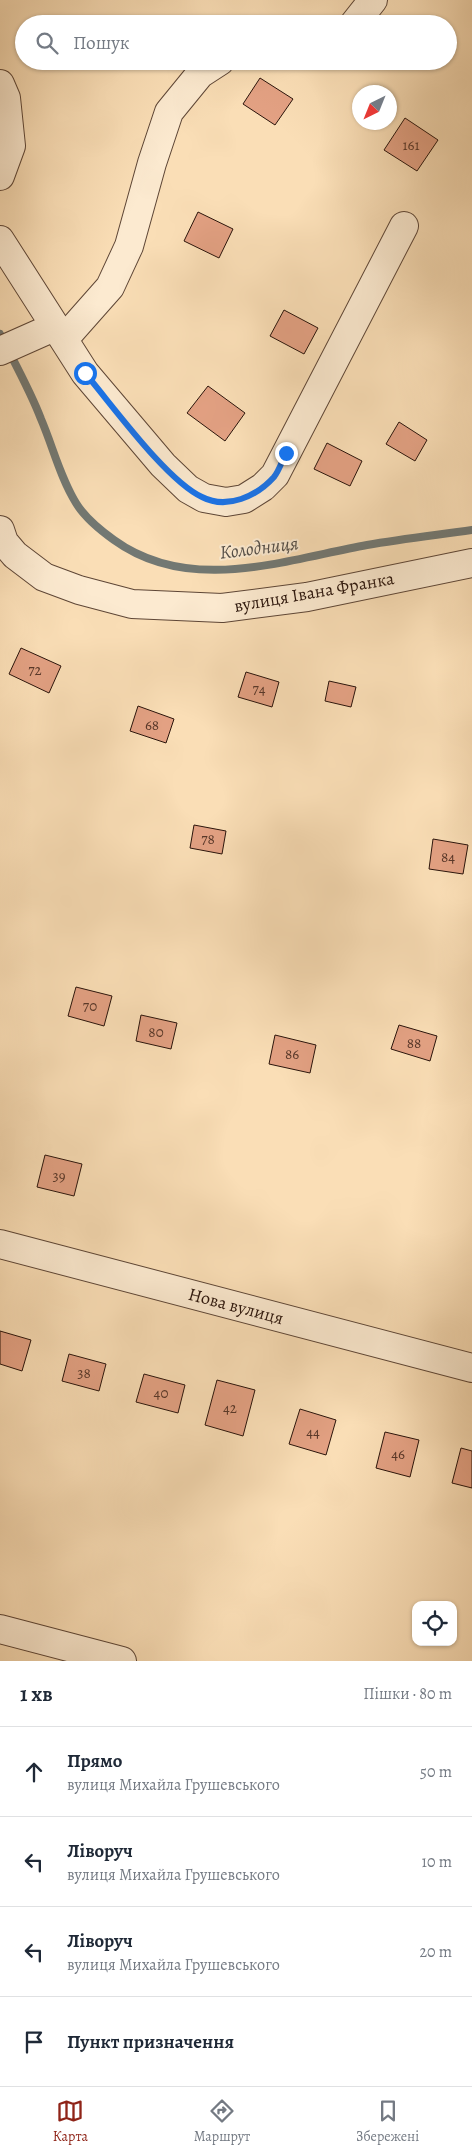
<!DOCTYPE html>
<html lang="uk">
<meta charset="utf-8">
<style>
body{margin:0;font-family:Alegreya,serif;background:#f2f2f3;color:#1f2937}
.controls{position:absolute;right:15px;bottom:15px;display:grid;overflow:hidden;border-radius:10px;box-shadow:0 1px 4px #0004}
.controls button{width:45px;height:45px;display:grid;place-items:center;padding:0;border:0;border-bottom:1px solid #e0e1e3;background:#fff;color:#1f2937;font:25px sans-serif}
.compass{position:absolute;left:352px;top:85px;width:45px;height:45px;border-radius:50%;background:#fff;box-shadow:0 1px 4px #0004;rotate:223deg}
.stop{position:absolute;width:15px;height:15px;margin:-11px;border:4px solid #1a73e8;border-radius:50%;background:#fff}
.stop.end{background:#1a73e8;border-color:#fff;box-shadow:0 1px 5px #0008}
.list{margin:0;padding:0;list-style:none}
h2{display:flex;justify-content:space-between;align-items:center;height:65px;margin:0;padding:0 20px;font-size:21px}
h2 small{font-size:16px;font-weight:400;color:#747a83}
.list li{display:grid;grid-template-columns:32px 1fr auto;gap:15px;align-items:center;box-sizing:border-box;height:90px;padding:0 20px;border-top:1px solid #e0e1e3}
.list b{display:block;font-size:19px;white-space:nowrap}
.list p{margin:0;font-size:16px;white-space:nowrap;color:#747a83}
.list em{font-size:16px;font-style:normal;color:#747a83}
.icon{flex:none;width:28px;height:28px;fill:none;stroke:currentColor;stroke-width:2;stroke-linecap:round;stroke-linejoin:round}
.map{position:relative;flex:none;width:472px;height:1661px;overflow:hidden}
.search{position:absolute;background:#fff;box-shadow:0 1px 4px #0004;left:15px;right:15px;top:15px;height:55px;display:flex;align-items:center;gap:12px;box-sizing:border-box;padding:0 18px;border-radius:28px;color:#747a83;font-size:19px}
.sheet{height:425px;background:#fff}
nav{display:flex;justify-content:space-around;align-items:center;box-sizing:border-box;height:70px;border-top:1px solid #e0e1e3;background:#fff;font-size:14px;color:#747a83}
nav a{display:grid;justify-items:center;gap:2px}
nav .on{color:#8f2418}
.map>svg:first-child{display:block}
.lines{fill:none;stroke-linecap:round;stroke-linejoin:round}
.stream{stroke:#727873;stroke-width:8}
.building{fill:#e3a183;stroke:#2a140b}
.street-casing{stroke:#5e4636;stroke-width:30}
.street{stroke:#fcead0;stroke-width:28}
.route{stroke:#1a73e8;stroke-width:6}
.labels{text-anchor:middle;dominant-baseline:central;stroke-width:4;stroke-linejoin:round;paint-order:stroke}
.number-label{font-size:15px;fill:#583729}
.street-label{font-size:18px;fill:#2a140b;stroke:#fcead0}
.water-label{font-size:19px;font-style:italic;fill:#544e48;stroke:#fcead0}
</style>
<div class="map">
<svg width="472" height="1661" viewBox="0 0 472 1661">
<rect width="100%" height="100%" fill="#fadeb6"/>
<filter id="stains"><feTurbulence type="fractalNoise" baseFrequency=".004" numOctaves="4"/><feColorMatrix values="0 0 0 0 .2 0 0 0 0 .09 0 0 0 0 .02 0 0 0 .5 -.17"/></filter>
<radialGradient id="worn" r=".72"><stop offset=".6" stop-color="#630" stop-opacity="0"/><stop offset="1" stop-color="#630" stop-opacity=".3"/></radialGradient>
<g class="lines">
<!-- stream -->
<path class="stream" d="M0 334C14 362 30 390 41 419 53 447 60 477 76 503 85 518 100 530 114 540 190 595 284 560 367 545 402 539 437 535 472 530"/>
</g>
<!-- building -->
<g class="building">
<path d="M260 78 293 99 275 125 243 104Z"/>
<path d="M405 118 438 140 417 171 384 150Z"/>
<path d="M198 212 233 229 219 258 184 241Z"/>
<path d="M284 310 318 328 304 354 270 336Z"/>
<path d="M208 386 245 413 225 441 187 413Z"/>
<path d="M399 422 427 440 415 461 386 444Z"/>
<path d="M327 443 362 461 350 486 314 469Z"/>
<path d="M21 648 61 666 49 693 9 674Z"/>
<path d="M246 672 279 682 272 707 238 697Z"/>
<path d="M329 681 356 687 351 707 325 701Z"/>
<path d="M138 706 174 719 166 743 130 731Z"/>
<path d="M194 825 226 831 222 854 190 848Z"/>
<path d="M433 839 468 845 463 874 429 869Z"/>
<path d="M76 987 112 996 104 1026 68 1016Z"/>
<path d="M141 1015 177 1023 171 1049 136 1041Z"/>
<path d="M399 1025 437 1036 430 1061 391 1049Z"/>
<path d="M275 1035 316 1045 310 1073 269 1064Z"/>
<path d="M45 1155 82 1164 74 1196 37 1187Z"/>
<path d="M0 1331 31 1340 22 1371 0 1364Z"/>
<path d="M69 1354 106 1364 99 1391 62 1381Z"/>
<path d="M144 1374 185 1385 178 1413 136 1402Z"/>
<path d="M217 1380 255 1390 243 1436 205 1425Z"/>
<path d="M300 1409 336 1420 326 1455 289 1444Z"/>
<path d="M385 1432 419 1440 410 1477 376 1468Z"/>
<path d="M461 1448 472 1451V1488L452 1483Z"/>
</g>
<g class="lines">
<!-- street casing -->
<g class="street-casing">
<g id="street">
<path d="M354 24 373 0"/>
<path d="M0 84 6 98 11 146 0 176"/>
<path d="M0 240 85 373 163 465 188 489 204 498 226 502 244 499 263 487 275 475 404 226"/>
<path d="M64 339 110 287 129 246 152 163 169 112 200 74 220 61"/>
<path d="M0 351 54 327"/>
<path d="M0 530 4 542 15 555 44 577 79 590 132 604 222 608 307 597 472 563"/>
<path d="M0 1244 472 1368"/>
<path d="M0 1629 122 1661"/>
</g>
</g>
<!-- street -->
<use href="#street" class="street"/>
</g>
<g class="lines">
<!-- route -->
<path class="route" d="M85 373C113 406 166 480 202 497 227 510 257 496 274 477 279 471 282 461 286 453"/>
</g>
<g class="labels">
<!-- number labels -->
<g class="number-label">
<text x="411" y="145">161</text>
<text x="35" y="670">72</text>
<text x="259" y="689">74</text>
<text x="152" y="725">68</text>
<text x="208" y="839">78</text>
<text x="448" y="857">84</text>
<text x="90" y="1006">70</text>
<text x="156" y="1032">80</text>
<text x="414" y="1043">88</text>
<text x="292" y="1054">86</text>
<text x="59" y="1176">39</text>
<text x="84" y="1373">38</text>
<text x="161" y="1393">40</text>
<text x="230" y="1408">42</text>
<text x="313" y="1432">44</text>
<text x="398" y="1454">46</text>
</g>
<!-- street labels -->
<g class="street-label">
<text transform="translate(314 592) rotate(-10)">вулиця Івана Франка</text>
<text transform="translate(236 1306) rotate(15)">Нова вулиця</text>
</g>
<!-- water labels -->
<g class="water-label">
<text transform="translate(259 548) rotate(-7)">Колодниця</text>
</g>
</g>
<rect width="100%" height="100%" filter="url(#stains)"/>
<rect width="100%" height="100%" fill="url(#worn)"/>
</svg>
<div class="controls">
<button><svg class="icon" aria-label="locate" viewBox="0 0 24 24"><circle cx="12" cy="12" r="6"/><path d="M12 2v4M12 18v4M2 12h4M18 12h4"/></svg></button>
</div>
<svg class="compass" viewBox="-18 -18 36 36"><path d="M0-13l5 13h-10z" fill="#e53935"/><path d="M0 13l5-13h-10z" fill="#747a83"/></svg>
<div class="stop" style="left:85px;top:373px"></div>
<div class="stop end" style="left:286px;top:453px"></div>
<div class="search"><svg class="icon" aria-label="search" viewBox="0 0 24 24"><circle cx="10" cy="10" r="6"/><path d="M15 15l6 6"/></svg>Пошук</div>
</div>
<section class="sheet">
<h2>1 хв<small>Пішки · 80 m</small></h2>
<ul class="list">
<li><svg class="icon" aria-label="ahead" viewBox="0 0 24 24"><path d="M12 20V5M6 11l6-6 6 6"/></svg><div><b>Прямо</b><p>вулиця Михайла Грушевського</p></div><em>50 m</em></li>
<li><svg class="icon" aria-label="left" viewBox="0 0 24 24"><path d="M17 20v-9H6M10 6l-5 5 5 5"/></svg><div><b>Ліворуч</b><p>вулиця Михайла Грушевського</p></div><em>10 m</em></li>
<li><svg class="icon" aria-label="left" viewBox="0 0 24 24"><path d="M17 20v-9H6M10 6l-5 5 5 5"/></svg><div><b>Ліворуч</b><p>вулиця Михайла Грушевського</p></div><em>20 m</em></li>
<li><svg class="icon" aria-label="arrive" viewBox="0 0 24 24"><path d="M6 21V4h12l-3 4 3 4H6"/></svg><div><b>Пункт призначення</b></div></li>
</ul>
</section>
<nav>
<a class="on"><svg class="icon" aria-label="map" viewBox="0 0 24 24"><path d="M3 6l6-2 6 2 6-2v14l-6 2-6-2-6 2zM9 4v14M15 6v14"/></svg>Карта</a>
<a><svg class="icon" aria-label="directions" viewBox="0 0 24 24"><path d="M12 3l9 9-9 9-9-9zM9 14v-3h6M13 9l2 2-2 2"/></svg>Маршрут</a>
<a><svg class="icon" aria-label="saved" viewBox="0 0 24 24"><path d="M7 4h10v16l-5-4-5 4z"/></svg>Збережені</a>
</nav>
